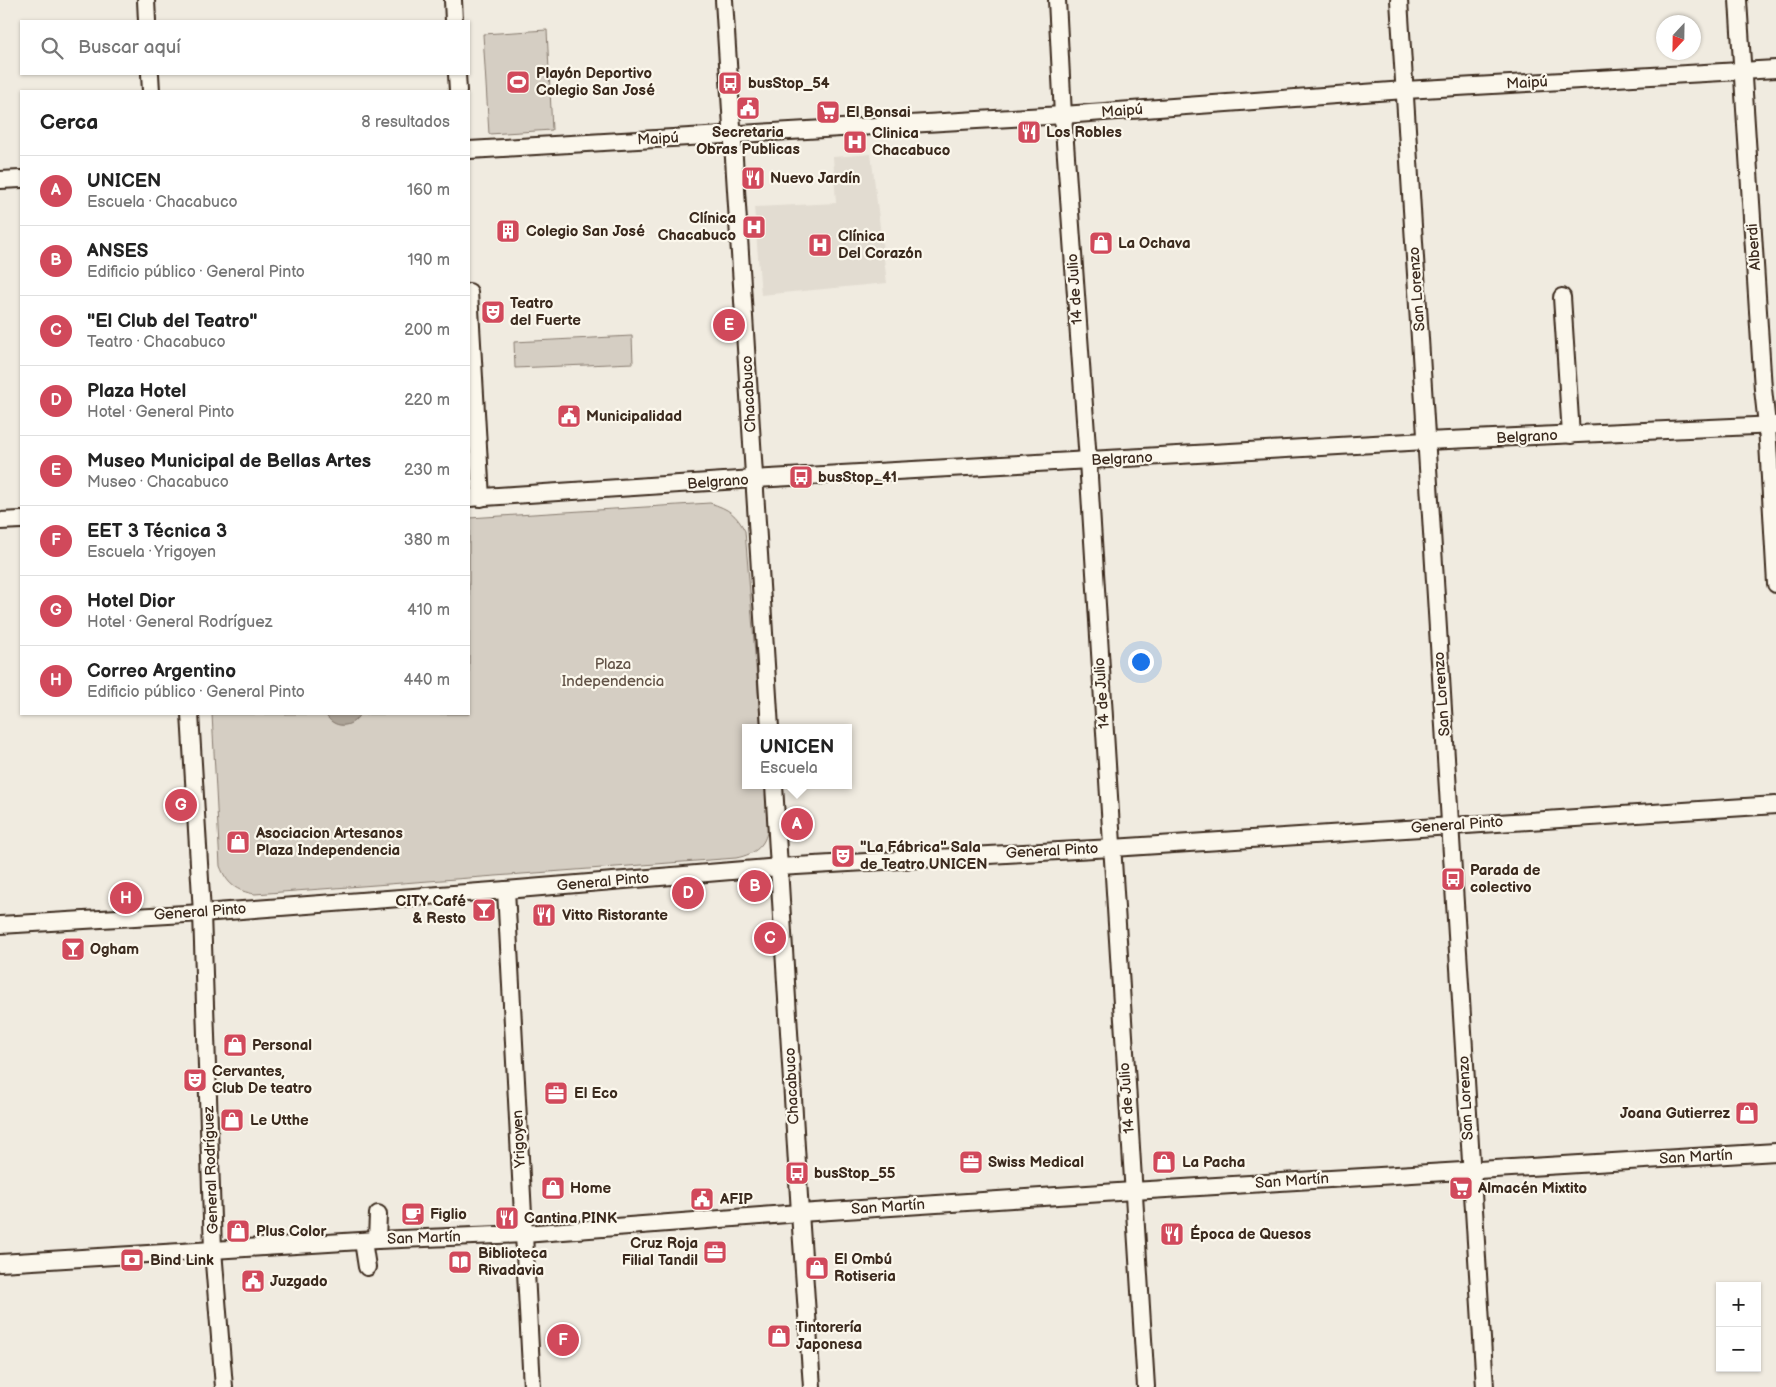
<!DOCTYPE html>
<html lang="es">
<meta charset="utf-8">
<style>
body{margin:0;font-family:"Balsamiq Sans",sans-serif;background:#f2f2f2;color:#222}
.controls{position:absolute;right:15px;bottom:15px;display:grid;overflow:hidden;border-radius:0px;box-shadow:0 1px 4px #0004}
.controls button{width:45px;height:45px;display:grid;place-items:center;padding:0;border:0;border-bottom:1px solid #e0e0e0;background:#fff;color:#222;font:25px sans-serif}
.compass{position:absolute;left:1656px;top:15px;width:45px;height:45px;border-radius:50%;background:#fff;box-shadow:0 1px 4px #0004;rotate:202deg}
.you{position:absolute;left:1140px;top:661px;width:18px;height:18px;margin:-12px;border:4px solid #fff;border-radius:50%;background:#1a73e8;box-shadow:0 0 0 8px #1a73e833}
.badge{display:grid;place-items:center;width:32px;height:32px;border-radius:50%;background:#d1495b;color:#fff;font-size:16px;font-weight:700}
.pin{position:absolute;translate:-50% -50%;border:2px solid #fff;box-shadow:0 1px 5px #0006}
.popup{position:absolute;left:742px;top:724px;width:110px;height:65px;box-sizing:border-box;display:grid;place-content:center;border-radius:0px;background:#fff;filter:drop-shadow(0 1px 4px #0005);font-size:16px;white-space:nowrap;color:#767676}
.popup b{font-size:19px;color:#222}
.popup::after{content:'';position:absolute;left:50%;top:100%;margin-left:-10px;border:10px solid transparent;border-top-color:#fff}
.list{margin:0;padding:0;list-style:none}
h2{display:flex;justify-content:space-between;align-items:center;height:65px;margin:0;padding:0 20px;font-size:21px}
h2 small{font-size:16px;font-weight:400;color:#767676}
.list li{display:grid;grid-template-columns:32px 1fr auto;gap:15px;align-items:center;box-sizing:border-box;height:70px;padding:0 20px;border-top:1px solid #e0e0e0}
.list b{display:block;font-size:19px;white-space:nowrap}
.list p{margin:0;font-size:16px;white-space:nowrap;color:#767676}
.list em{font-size:16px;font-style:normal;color:#767676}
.icon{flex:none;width:28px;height:28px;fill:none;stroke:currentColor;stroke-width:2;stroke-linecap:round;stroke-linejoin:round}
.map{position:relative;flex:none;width:1776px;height:1387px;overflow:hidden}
.search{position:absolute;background:#fff;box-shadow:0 1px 4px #0004;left:20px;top:20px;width:450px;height:55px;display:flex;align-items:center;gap:12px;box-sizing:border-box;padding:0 18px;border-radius:0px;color:#767676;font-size:19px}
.panel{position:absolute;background:#fff;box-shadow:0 1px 4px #0004;left:20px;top:90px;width:450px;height:625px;border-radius:0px}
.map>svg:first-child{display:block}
.built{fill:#e2dcd1}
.green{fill:#d5cec3;stroke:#887c70}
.water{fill:#aca397;stroke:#7f7367}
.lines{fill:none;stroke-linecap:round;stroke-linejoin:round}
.minor-casing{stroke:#3b2a1e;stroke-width:20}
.minor{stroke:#fbf7ec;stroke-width:16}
.labels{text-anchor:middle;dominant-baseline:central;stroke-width:4.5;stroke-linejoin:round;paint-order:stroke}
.poi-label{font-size:15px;font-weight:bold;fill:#3b2a1e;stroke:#fbf7ec;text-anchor:start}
.street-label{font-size:15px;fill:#3b2a1e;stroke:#fbf7ec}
.park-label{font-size:15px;fill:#625347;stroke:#fbf7ec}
</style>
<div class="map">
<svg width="1776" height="1387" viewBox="0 0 1776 1387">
<rect width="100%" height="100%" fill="#f0ebe0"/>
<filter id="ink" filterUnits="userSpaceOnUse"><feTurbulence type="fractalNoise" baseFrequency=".02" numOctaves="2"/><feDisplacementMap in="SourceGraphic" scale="10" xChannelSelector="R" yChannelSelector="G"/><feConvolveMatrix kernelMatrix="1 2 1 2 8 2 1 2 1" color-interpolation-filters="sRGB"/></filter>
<g filter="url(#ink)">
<!-- built -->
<path class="built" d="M871 154 887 283 761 295 754 207 836 203 833 157Z"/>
<!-- green -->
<g class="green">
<path d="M547 30 552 130 489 134 483 34Z"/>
<path d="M632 336 633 363 515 368 514 342Z"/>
<path d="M710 503C729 509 736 514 745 531L761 728H746V785H765C768 817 778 850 736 858L255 894C236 891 227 884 220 866L212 714H469V518Z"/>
</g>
<!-- water -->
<path class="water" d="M325 714H360C351 729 334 729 325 714Z"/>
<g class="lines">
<!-- minor casing -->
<g class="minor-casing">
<g id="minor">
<path d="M146 0 147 21"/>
<path d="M453 0 454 21"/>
<path d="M724 0 770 728"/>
<path d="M1057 0 1063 115 1088 461 1146 1387"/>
<path d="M1399 0 1485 1387"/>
<path d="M1738 0 1763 389 1767 425 1776 584"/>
<path d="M150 74 151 91"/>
<path d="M457 74 458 91"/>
<path d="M469 150 1063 115 1405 90 1776 69"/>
<path d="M0 180 21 179"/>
<path d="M469 292 481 498"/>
<path d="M1562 297 1571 435"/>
<path d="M469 498 754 479 1426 441 1776 425"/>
<path d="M0 521 21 520"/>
<path d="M190 714 202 913 213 1250 224 1387"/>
<path d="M774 785 800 1213 812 1387"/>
<path d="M506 890 532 1387"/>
<path d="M0 925 202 913 506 890 779 867 1112 848 1776 805"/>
<path d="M377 1240 378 1214"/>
<path d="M363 1241 367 1267"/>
<path d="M0 1263 377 1240 524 1234 800 1213 1133 1191 1776 1152"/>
</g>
</g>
<!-- minor -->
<use href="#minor" class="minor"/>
</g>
</g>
<!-- icons -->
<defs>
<g id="stadium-square" transform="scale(1.25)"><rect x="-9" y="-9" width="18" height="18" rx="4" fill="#d1495b" stroke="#fbf7ec"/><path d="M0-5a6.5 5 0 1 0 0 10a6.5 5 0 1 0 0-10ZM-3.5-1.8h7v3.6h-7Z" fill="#fff"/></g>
<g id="bus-square" transform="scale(1.25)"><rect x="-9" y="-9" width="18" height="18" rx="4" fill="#d1495b" stroke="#fbf7ec"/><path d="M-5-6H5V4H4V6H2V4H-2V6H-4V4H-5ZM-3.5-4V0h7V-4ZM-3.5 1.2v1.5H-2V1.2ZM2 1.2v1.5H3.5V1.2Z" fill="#fff"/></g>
<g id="civic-square" transform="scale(1.25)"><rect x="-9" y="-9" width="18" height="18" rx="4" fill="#d1495b" stroke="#fbf7ec"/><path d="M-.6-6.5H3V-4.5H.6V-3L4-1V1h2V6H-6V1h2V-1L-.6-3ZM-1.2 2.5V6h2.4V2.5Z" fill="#fff"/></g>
<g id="supermarket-square" transform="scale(1.25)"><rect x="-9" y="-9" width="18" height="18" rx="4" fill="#d1495b" stroke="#fbf7ec"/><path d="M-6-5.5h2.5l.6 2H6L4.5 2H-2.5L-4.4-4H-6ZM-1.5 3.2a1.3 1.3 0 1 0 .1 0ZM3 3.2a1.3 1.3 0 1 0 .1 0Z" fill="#fff"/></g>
<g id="restaurant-square" transform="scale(1.25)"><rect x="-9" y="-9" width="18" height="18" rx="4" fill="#d1495b" stroke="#fbf7ec"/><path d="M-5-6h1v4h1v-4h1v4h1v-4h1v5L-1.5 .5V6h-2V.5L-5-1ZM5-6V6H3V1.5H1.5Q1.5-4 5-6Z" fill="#fff"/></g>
<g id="hospital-square" transform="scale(1.25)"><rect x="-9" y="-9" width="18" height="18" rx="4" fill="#d1495b" stroke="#fbf7ec"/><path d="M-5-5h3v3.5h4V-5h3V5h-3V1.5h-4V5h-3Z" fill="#fff"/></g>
<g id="building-square" transform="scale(1.25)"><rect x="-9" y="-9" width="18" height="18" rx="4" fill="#d1495b" stroke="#fbf7ec"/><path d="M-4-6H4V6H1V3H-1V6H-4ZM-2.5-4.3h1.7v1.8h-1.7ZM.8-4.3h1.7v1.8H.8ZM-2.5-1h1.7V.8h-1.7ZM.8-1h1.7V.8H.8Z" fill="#fff"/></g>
<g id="shop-square" transform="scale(1.25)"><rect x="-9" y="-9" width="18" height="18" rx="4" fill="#d1495b" stroke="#fbf7ec"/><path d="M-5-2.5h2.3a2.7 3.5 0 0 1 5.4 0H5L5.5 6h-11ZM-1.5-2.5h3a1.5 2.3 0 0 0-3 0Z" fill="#fff"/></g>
<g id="theatre-square" transform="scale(1.25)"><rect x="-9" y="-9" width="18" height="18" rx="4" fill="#d1495b" stroke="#fbf7ec"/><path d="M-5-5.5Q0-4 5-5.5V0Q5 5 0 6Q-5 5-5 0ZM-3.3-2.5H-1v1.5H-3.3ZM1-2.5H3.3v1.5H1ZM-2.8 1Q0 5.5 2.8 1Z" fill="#fff"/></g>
<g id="bar-square" transform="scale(1.25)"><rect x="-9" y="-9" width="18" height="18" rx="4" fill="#d1495b" stroke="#fbf7ec"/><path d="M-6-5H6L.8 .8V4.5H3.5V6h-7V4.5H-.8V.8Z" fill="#fff"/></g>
<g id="office-square" transform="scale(1.25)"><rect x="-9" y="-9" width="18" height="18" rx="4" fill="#d1495b" stroke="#fbf7ec"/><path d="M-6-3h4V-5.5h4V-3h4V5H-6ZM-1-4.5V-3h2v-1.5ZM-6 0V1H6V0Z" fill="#fff"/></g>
<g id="cafe-square" transform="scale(1.25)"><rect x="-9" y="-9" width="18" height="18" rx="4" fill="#d1495b" stroke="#fbf7ec"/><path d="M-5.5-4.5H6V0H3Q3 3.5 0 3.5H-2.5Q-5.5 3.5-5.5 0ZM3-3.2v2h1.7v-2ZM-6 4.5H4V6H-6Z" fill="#fff"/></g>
<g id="bank-square" transform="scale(1.25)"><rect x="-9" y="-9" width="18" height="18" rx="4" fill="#d1495b" stroke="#fbf7ec"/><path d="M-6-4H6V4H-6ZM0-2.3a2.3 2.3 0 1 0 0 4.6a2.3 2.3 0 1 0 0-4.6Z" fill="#fff"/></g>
<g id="library-square" transform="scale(1.25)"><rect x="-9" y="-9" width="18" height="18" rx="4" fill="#d1495b" stroke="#fbf7ec"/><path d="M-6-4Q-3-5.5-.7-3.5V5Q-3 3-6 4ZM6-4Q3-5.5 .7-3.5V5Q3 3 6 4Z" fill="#fff"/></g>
</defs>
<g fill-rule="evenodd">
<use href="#stadium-square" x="518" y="82"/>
<use href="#bus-square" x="730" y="83"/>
<use href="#civic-square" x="748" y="108"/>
<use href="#supermarket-square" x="828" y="112"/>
<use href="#restaurant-square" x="1029" y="132"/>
<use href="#hospital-square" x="855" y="142"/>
<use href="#restaurant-square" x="753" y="178"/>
<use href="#hospital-square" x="754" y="227"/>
<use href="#building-square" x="508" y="231"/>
<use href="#shop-square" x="1101" y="243"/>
<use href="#hospital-square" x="820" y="245"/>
<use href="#theatre-square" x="493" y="312"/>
<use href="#civic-square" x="569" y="416"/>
<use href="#bus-square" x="801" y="477"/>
<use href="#shop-square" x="238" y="842"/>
<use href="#theatre-square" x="843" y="856"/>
<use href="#bus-square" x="1453" y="879"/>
<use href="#bar-square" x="484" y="910"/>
<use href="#restaurant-square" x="544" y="915"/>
<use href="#bar-square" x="73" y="949"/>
<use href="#shop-square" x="235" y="1045"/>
<use href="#theatre-square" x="195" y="1080"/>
<use href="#office-square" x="556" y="1093"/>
<use href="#shop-square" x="1747" y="1113"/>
<use href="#shop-square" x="232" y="1120"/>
<use href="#office-square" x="971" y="1162"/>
<use href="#shop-square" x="1164" y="1162"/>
<use href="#bus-square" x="797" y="1173"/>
<use href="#shop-square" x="553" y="1188"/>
<use href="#supermarket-square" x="1461" y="1188"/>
<use href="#civic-square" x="702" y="1199"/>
<use href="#cafe-square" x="413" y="1214"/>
<use href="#restaurant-square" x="507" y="1218"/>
<use href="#shop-square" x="238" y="1231"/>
<use href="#restaurant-square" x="1172" y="1234"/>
<use href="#office-square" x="715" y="1252"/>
<use href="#bank-square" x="132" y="1260"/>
<use href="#library-square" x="460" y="1262"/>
<use href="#shop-square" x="817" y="1268"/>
<use href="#civic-square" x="253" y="1281"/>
<use href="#shop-square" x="779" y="1336"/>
</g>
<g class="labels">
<!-- poi labels -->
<g class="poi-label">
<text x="536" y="73">Playón Deportivo<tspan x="536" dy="17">Colegio San José</tspan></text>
<text x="748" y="83">busStop_54</text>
<text x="846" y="112">El Bonsai</text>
<text x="748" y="132" text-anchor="middle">Secretaria<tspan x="748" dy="17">Obras Publicas</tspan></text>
<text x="1046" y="132">Los Robles</text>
<text x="872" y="133">Clinica<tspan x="872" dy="17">Chacabuco</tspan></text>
<text x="770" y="178">Nuevo Jardín</text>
<text x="736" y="218" text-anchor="end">Clínica<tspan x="736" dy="17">Chacabuco</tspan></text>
<text x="526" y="231">Colegio San José</text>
<text x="838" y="236">Clínica<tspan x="838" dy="17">Del Corazón</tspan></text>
<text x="1118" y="243">La Ochava</text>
<text x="510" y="303">Teatro<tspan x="510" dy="17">del Fuerte</tspan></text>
<text x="586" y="416">Municipalidad</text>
<text x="818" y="477">busStop_41</text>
<text x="256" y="833">Asociacion Artesanos<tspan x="256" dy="17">Plaza Independencia</tspan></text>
<text x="860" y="847">"La Fábrica" Sala<tspan x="860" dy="17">de Teatro UNICEN</tspan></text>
<text x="1470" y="870">Parada de<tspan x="1470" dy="17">colectivo</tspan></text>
<text x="466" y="901" text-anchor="end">CITY Café<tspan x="466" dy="17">&amp; Resto</tspan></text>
<text x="562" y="915">Vitto Ristorante</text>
<text x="90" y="949">Ogham</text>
<text x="252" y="1045">Personal</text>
<text x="212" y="1071">Cervantes,<tspan x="212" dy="17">Club De teatro</tspan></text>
<text x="574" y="1093">El Eco</text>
<text x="1730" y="1113" text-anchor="end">Joana Gutierrez</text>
<text x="250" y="1120">Le Utthe</text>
<text x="988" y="1162">Swiss Medical</text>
<text x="1182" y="1162">La Pacha</text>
<text x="814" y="1173">busStop_55</text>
<text x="570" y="1188">Home</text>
<text x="1478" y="1188">Almacén Mixtito</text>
<text x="720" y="1199">AFIP</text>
<text x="430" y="1214">Figlio</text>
<text x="524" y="1218">Cantina PINK</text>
<text x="256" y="1231">Plus Color</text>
<text x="1190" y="1234">Época de Quesos</text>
<text x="698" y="1243" text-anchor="end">Cruz Roja<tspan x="698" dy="17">Filial Tandil</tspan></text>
<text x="478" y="1253">Biblioteca<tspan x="478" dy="17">Rivadavia</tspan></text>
<text x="834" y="1259">El Ombú<tspan x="834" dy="17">Rotiseria</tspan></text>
<text x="150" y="1260">Bind Link</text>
<text x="270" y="1281">Juzgado</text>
<text x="796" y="1327">Tintorería<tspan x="796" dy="17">Japonesa</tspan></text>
</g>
<!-- street labels -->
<g class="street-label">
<text transform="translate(1527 83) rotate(-3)">Maipú</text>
<text transform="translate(1122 111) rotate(-4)">Maipú</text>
<text transform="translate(658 139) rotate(-3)">Maipú</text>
<text transform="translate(1754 247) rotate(-94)">Alberdi</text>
<text transform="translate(1075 289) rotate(-94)">14 de Julio</text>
<text transform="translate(1417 289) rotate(-94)">San Lorenzo</text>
<text transform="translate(749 394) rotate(-93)">Chacabuco</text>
<text transform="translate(1527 437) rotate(-3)">Belgrano</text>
<text transform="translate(1122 459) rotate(-3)">Belgrano</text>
<text transform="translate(718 482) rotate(-4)">Belgrano</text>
<text transform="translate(1102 693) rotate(-94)">14 de Julio</text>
<text transform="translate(1442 694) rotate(-94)">San Lorenzo</text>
<text transform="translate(1457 825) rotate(-4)">General Pinto</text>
<text transform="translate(1052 851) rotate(-3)">General Pinto</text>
<text transform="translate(603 882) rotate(-5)">General Pinto</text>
<text transform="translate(200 912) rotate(-4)">General Pinto</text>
<text transform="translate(792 1086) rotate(-93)">Chacabuco</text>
<text transform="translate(1127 1098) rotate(-94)">14 de Julio</text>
<text transform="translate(1466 1098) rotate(-93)">San Lorenzo</text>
<text transform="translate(519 1139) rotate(-93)">Yrigoyen</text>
<text transform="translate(1696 1157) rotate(-3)">San Martín</text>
<text transform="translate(211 1170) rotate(-92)">General Rodríguez</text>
<text transform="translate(1292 1181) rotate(-4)">San Martín</text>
<text transform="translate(888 1207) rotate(-4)">San Martín</text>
<text transform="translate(424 1238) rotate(-2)">San Martín</text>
</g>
<!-- park labels -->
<g class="park-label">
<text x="613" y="664">Plaza<tspan x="613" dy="17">Independencia</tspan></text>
</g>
</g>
</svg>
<div class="controls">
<button>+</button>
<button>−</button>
</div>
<svg class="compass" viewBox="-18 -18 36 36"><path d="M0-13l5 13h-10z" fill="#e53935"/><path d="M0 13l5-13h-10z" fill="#767676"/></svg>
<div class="you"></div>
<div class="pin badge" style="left:797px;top:824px">A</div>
<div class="popup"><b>UNICEN</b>Escuela</div>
<div class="pin badge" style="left:755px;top:886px">B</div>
<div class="pin badge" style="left:770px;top:938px">C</div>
<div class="pin badge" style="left:688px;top:893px">D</div>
<div class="pin badge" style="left:729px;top:325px">E</div>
<div class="pin badge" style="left:563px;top:1340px">F</div>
<div class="pin badge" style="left:181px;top:805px">G</div>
<div class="pin badge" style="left:126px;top:898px">H</div>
<div class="search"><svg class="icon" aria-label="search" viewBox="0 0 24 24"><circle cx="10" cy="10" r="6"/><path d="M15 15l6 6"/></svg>Buscar aquí</div>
<section class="panel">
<h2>Cerca<small>8 resultados</small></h2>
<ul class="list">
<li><span class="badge">A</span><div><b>UNICEN</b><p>Escuela · Chacabuco</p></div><em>160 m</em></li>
<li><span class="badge">B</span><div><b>ANSES</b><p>Edificio público · General Pinto</p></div><em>190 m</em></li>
<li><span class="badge">C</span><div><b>&quot;El Club del Teatro&quot;</b><p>Teatro · Chacabuco</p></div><em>200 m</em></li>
<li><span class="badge">D</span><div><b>Plaza Hotel</b><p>Hotel · General Pinto</p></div><em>220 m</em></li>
<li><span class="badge">E</span><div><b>Museo Municipal de Bellas Artes</b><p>Museo · Chacabuco</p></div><em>230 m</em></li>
<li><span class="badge">F</span><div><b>EET 3 Técnica 3</b><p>Escuela · Yrigoyen</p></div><em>380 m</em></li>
<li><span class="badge">G</span><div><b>Hotel Dior</b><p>Hotel · General Rodríguez</p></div><em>410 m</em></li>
<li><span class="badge">H</span><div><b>Correo Argentino</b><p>Edificio público · General Pinto</p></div><em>440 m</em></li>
</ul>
</section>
</div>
